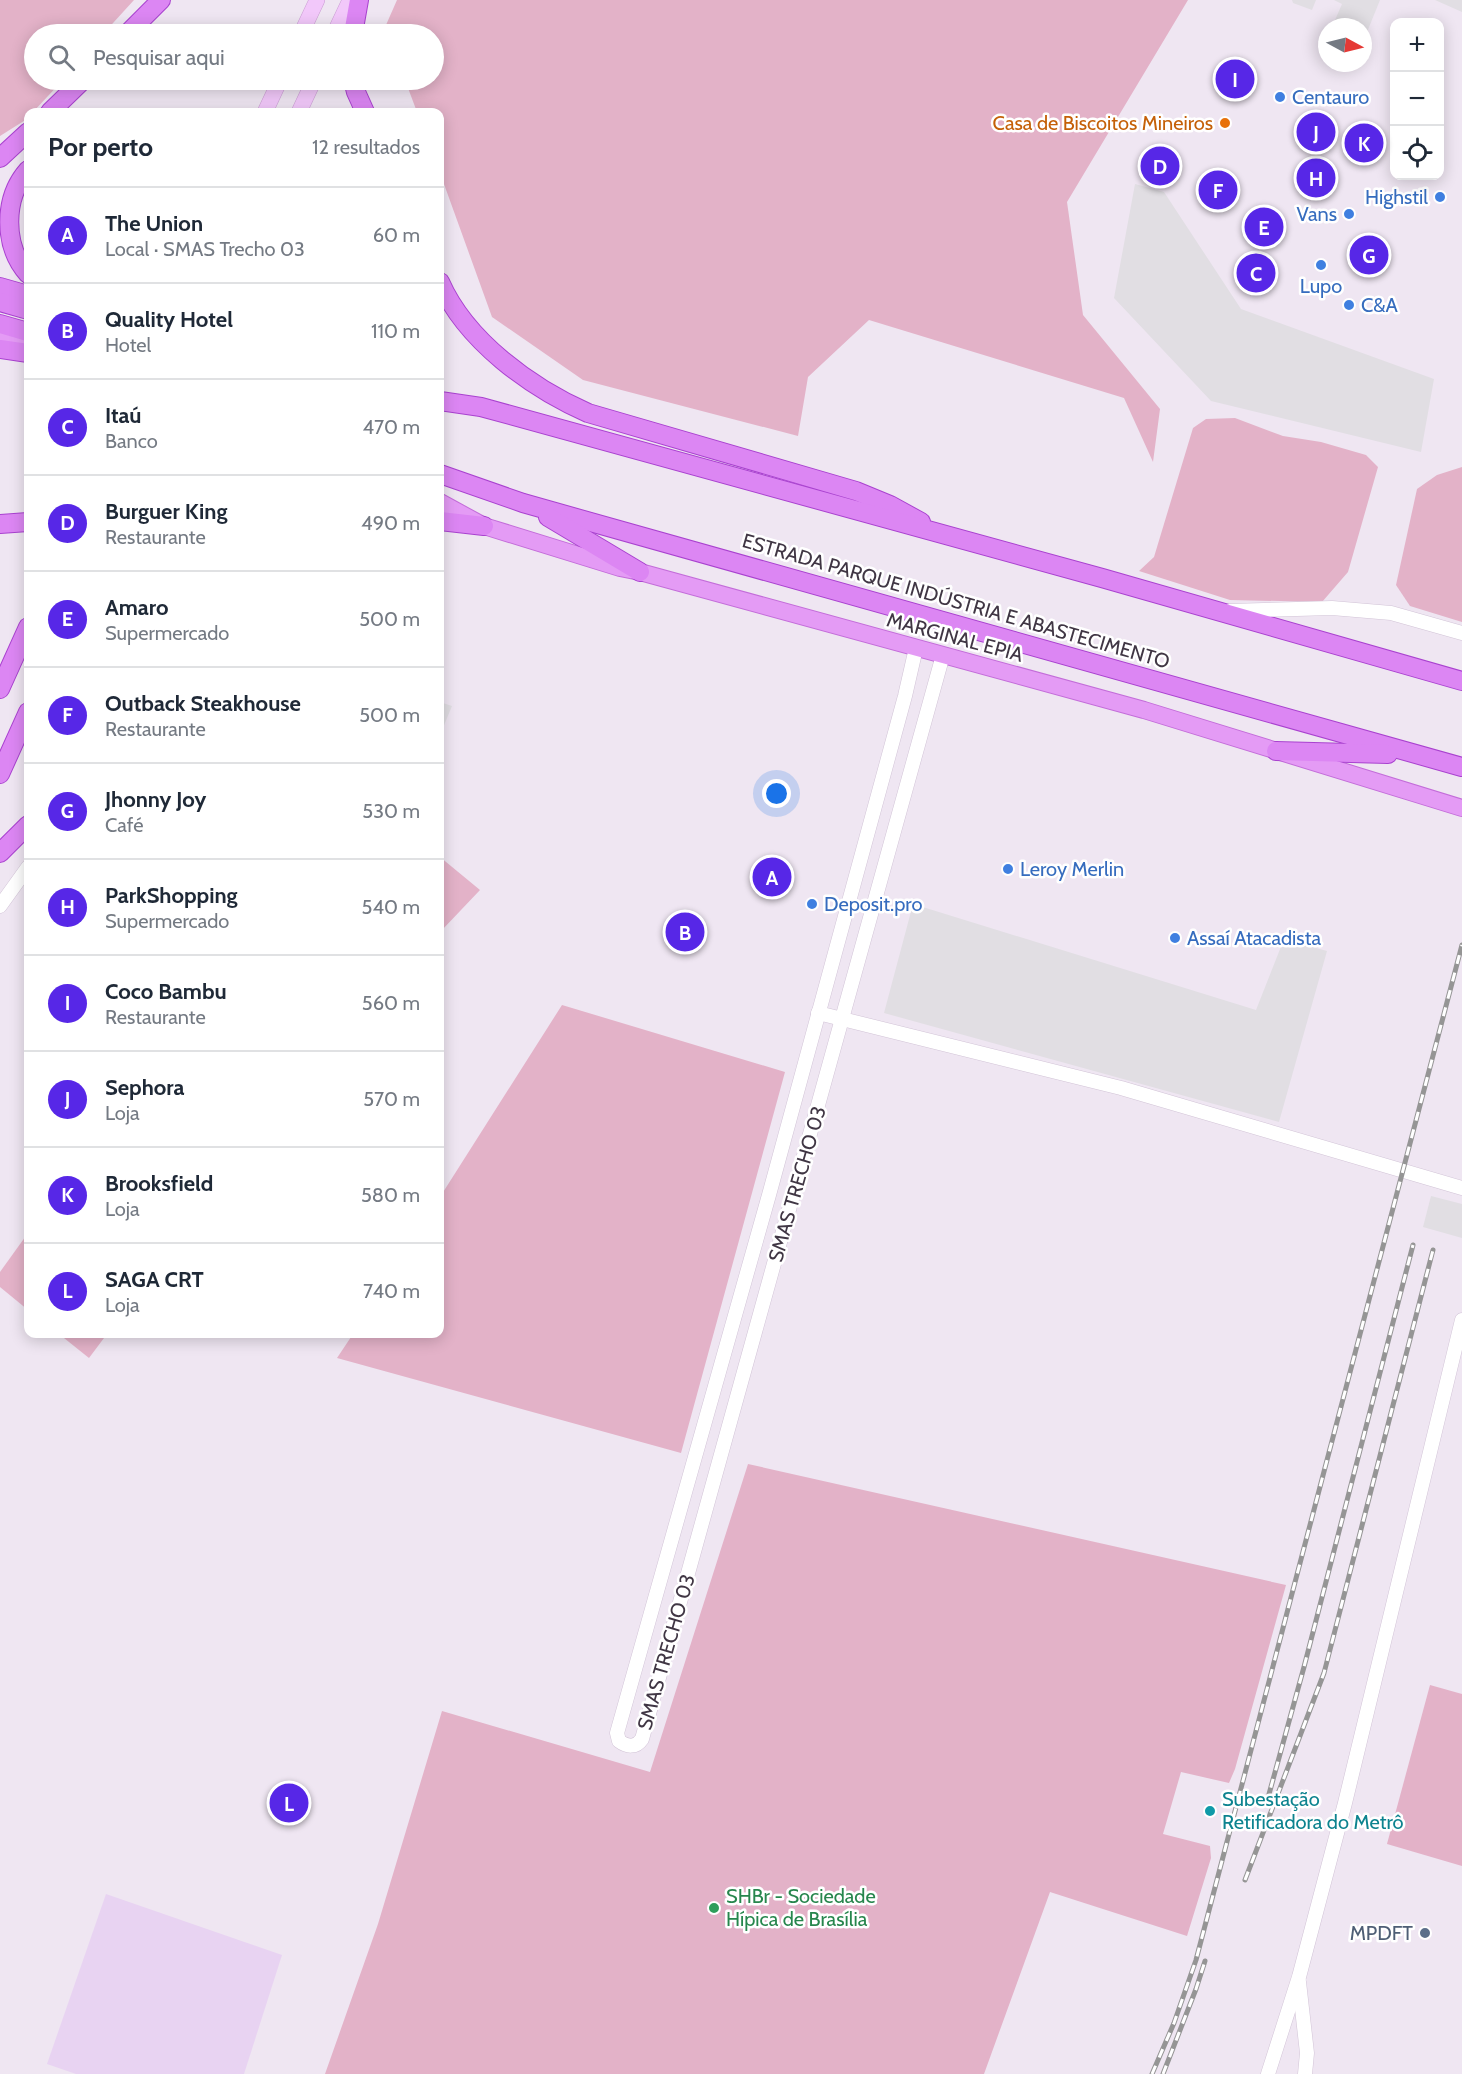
<!DOCTYPE html>
<html lang="pt">
<meta charset="utf-8">
<style>
body{margin:0;font-family:Cabin,sans-serif;background:#f2f2f3;color:#1f2937}
.controls{position:absolute;right:18px;top:18px;display:grid;overflow:hidden;border-radius:12px;box-shadow:0 3px 15px #0003}
.controls button{width:54px;height:54px;display:grid;place-items:center;padding:0;border:0;border-bottom:2px solid #e0e1e3;background:#fff;color:#1f2937;font:30px sans-serif}
.compass{position:absolute;left:1318px;top:18px;width:54px;height:54px;border-radius:50%;background:#fff;box-shadow:0 3px 15px #0003;rotate:97deg}
.you{position:absolute;left:777px;top:794px;width:21px;height:21px;margin:-15px;border:4px solid #fff;border-radius:50%;background:#1a73e8;box-shadow:0 0 0 9px #1a73e833}
.badge{display:grid;place-items:center;width:39px;height:39px;border-radius:50%;background:#5727e7;color:#fff;font-size:20px;font-weight:700}
.pin{position:absolute;translate:-50% -50%;border:3px solid #fff;box-shadow:0 2px 6px #0006}
.list{margin:0;padding:0;list-style:none}
h2{display:flex;justify-content:space-between;align-items:center;height:78px;margin:0;padding:0 24px;font-size:26px}
h2 small{font-size:20px;font-weight:400;color:#747a83}
.list li{display:grid;grid-template-columns:39px 1fr auto;gap:18px;align-items:center;box-sizing:border-box;height:96px;padding:0 24px;border-top:2px solid #e0e1e3}
.list b{display:block;font-size:22px;white-space:nowrap}
.list p{margin:0;font-size:20px;white-space:nowrap;color:#747a83}
.list em{font-size:20px;font-style:normal;color:#747a83}
.icon{flex:none;width:33px;height:33px;fill:none;stroke:currentColor;stroke-width:2;stroke-linecap:round;stroke-linejoin:round}
.map{position:relative;flex:none;width:1462px;height:2074px;overflow:hidden}
.search{position:absolute;background:#fff;box-shadow:0 3px 15px #0003;left:24px;top:24px;width:420px;height:66px;display:flex;align-items:center;gap:15px;box-sizing:border-box;padding:0 21px;border-radius:33px;color:#747a83;font-size:22px}
.panel{position:absolute;background:#fff;box-shadow:0 3px 15px #0003;left:24px;top:108px;width:420px;height:1230px;border-radius:12px}
.map>svg:first-child{display:block}
.commercial{fill:#e8d3f2}
.green{fill:#e3b2c8}
.parking{fill:#e1dee3}
.lines{fill:none;stroke-linecap:round;stroke-linejoin:round}
.tertiary-casing{stroke:#d2c4d7;stroke-width:15}
.secondary-casing{stroke:#cb9ed4;stroke-width:16}
.primary-casing{stroke:#c36dd9;stroke-width:18}
.trunk-casing{stroke:#a942cf;stroke-width:20}
.tertiary{stroke:#fff;stroke-width:14}
.secondary{stroke:#f2c8fa;stroke-width:15}
.primary{stroke:#e49bf5;stroke-width:16}
.trunk{stroke:#dc86f3;stroke-width:18}
.rail-casing{stroke:#959595;stroke-width:5}
.rail{stroke:#fff;stroke-width:3;stroke-dasharray:9;stroke-linecap:butt}
.shop-dot{fill:#3f7fe0;stroke:#fff;stroke-width:2}
.food-dot{fill:#e8710a;stroke:#fff;stroke-width:2}
.culture-dot{fill:#0f9aa8;stroke:#fff;stroke-width:2}
.leisure-dot{fill:#2e9e5b;stroke:#fff;stroke-width:2}
.service-dot{fill:#5c6f8a;stroke:#fff;stroke-width:2}
.labels{text-anchor:middle;dominant-baseline:central;stroke-width:5;stroke-linejoin:round;paint-order:stroke}
.shop-label{font-size:20px;fill:#366cbe;stroke:#fff;text-anchor:start}
.food-label{font-size:20px;fill:#c56008;stroke:#fff;text-anchor:end}
.street-label{font-size:20px;fill:#403644;stroke:#fff}
.culture-label{font-size:20px;fill:#0d838f;stroke:#fff;text-anchor:start}
.leisure-label{font-size:20px;fill:#27864d;stroke:#fff;text-anchor:start}
.service-label{font-size:20px;fill:#4e5e75;stroke:#fff;text-anchor:end}
</style>
<div class="map">
<svg width="1462" height="2074" viewBox="0 0 1462 2074">
<rect width="100%" height="100%" fill="#efe6f2"/>
<!-- commercial -->
<path class="commercial" d="M106 1894 282 1955 244 2074H76L47 2064Z"/>
<!-- green -->
<g class="green">
<path d="M0 0H134L103 34H34V80H63L33 112H28L27 119 0 136Z"/>
<path d="M397 0H1188L1067 202 1083 315 1160 409 1153 462 1124 398 869 320 808 377 798 436 583 380 492 317 440 173V112H417L405 80H434V34H389L386 25Z"/>
<path d="M1235 418 1283 436 1321 442 1366 455 1378 467 1348 572 1322 602 1230 600 1139 571 1154 557 1193 428 1206 419Z"/>
<path d="M1462 467V622L1410 606 1396 585 1417 489 1437 475Z"/>
<path d="M440 857 480 890 442 930 444 932 440 937Z"/>
<path d="M562 1005 785 1072 681 1453 337 1358 353 1334H440V1197Z"/>
<path d="M28 1233V1310L0 1287V1272Z"/>
<path d="M59 1334H107L89 1358Z"/>
<path d="M748 1464 1286 1585 1235 1769 1229 1783 1181 1772 1163 1834 1210 1846 1211 1858 1187 1936 1050 1892 984 2074H325L378 1924 442 1711 650 1772Z"/>
<path d="M1430 1685 1462 1694V1866L1387 1844Z"/>
</g>
<!-- parking -->
<g class="parking">
<path d="M1292 0H1316L1312 10 1293 3Z"/>
<path d="M1334 0H1380L1363 42V27H1332L1342 4Z"/>
<path d="M1435 0H1462V12Z"/>
<path d="M1135 184 1164 192 1241 309 1434 379 1421 452 1211 401 1114 298Z"/>
<path d="M440 702 452 706 440 735Z"/>
<path d="M913 904 1256 1010 1284 939 1327 951 1279 1122 884 1013Z"/>
<path d="M1431 1196 1462 1204V1238L1423 1227Z"/>
</g>
<g class="lines">
<!-- tertiary casing -->
<g class="tertiary-casing">
<g id="tertiary">
<path d="M1230 611 1332 608 1391 613 1462 633"/>
<path d="M916 648 905 696 769 1195 617 1733 619 1741C627 1747 636 1748 642 1739L943 655"/>
<path d="M0 906 28 867"/>
<path d="M818 1013 1121 1088 1462 1188"/>
<path d="M1299 1982 1307 2053 1305 2074"/>
<path d="M1268 2074 1299 1977 1345 1803 1462 1320"/>
</g>
</g>
<!-- secondary casing -->
<g class="secondary-casing">
<g id="secondary">
<path d="M301 34 317 0"/>
<path d="M334 34 350 0"/>
<path d="M265 112 280 80"/>
<path d="M299 112 314 80"/>
</g>
</g>
<!-- primary casing -->
<g class="primary-casing">
<g id="primary">
<path d="M0 338 28 346"/>
<path d="M440 502 484 526 620 568 640 572 1144 710 1462 808"/>
</g>
</g>
<!-- trunk casing -->
<g class="trunk-casing">
<g id="trunk">
<path d="M127 34 161 0"/>
<path d="M353 34 359 0"/>
<path d="M353 80 356 92 365 112"/>
<path d="M50 112 83 80"/>
<path d="M0 158 28 132"/>
<path d="M28 170C3 198 3 246 28 274"/>
<path d="M440 282C466 341 531 388 588 413L856 491 890 505 921 522"/>
<path d="M0 287 28 295"/>
<path d="M0 302 28 310"/>
<path d="M0 324 28 332"/>
<path d="M0 349 28 353"/>
<path d="M440 401 481 407 1102 578 1462 681"/>
<path d="M440 474 523 503 1462 767"/>
<path d="M548 517 640 572"/>
<path d="M440 521 484 526"/>
<path d="M0 524 28 522"/>
<path d="M0 689 28 627"/>
<path d="M1276 751 1388 754"/>
<path d="M0 774 28 712"/>
<path d="M0 853 28 825"/>
</g>
</g>
<!-- tertiary -->
<use href="#tertiary" class="tertiary"/>
<!-- secondary -->
<use href="#secondary" class="secondary"/>
<!-- primary -->
<use href="#primary" class="primary"/>
<!-- trunk -->
<use href="#trunk" class="trunk"/>
<!-- rail casing -->
<g class="rail-casing">
<g id="rail">
<path d="M1266 1805 1304 1667 1413 1245"/>
<path d="M1245 1880 1324 1673 1433 1250"/>
<path d="M1152 2074 1174 2023 1196 1960 1462 945"/>
<path d="M1163 2074 1196 1989 1205 1961"/>
</g>
</g>
<!-- rail -->
<use href="#rail" class="rail"/>
</g>
<!-- markers -->
<g class="shop-dot">
<circle cx="1280" cy="97" r="6"/>
<circle cx="1440" cy="197" r="6"/>
<circle cx="1349" cy="214" r="6"/>
<circle cx="1321" cy="265" r="6"/>
<circle cx="1349" cy="305" r="6"/>
<circle cx="1008" cy="869" r="6"/>
<circle cx="812" cy="904" r="6"/>
<circle cx="1175" cy="938" r="6"/>
</g>
<circle class="food-dot" cx="1225" cy="123" r="6"/>
<circle class="culture-dot" cx="1210" cy="1811" r="6"/>
<circle class="leisure-dot" cx="714" cy="1908" r="6"/>
<circle class="service-dot" cx="1425" cy="1933" r="6"/>
<g class="labels">
<!-- shop labels -->
<g class="shop-label">
<text x="1292" y="97">Centauro</text>
<text x="1428" y="197" text-anchor="end">Highstil</text>
<text x="1337" y="214" text-anchor="end">Vans</text>
<text x="1321" y="286" text-anchor="middle">Lupo</text>
<text x="1361" y="305">C&amp;A</text>
<text x="1020" y="869">Leroy Merlin</text>
<text x="824" y="904">Deposit.pro</text>
<text x="1187" y="938">Assaí Atacadista</text>
</g>
<!-- food labels -->
<g class="food-label">
<text x="1213" y="123">Casa de Biscoitos Mineiros</text>
</g>
<!-- street labels -->
<g class="street-label">
<text transform="translate(956 601) rotate(16)">ESTRADA PARQUE INDÚSTRIA E ABASTECIMENTO</text>
<text transform="translate(955 637) rotate(15)">MARGINAL EPIA</text>
<text transform="translate(797 1184) rotate(-74)">SMAS TRECHO 03</text>
<text transform="translate(666 1652) rotate(-74)">SMAS TRECHO 03</text>
</g>
<!-- culture labels -->
<g class="culture-label">
<text x="1222" y="1799">Subestação<tspan x="1222" dy="23">Retificadora do Metrô</tspan></text>
</g>
<!-- leisure labels -->
<g class="leisure-label">
<text x="726" y="1896">SHBr - Sociedade<tspan x="726" dy="23">Hípica de Brasília</tspan></text>
</g>
<!-- service labels -->
<g class="service-label">
<text x="1413" y="1933">MPDFT</text>
</g>
</g>
</svg>
<div class="controls">
<button>+</button>
<button>−</button>
<button><svg class="icon" aria-label="locate" viewBox="0 0 24 24"><circle cx="12" cy="12" r="6"/><path d="M12 2v4M12 18v4M2 12h4M18 12h4"/></svg></button>
</div>
<svg class="compass" viewBox="-18 -18 36 36"><path d="M0-13l5 13h-10z" fill="#e53935"/><path d="M0 13l5-13h-10z" fill="#747a83"/></svg>
<div class="you"></div>
<div class="pin badge" style="left:772px;top:877px">A</div>
<div class="pin badge" style="left:685px;top:932px">B</div>
<div class="pin badge" style="left:1256px;top:273px">C</div>
<div class="pin badge" style="left:1160px;top:166px">D</div>
<div class="pin badge" style="left:1264px;top:227px">E</div>
<div class="pin badge" style="left:1218px;top:190px">F</div>
<div class="pin badge" style="left:1369px;top:255px">G</div>
<div class="pin badge" style="left:1316px;top:178px">H</div>
<div class="pin badge" style="left:1235px;top:79px">I</div>
<div class="pin badge" style="left:1316px;top:132px">J</div>
<div class="pin badge" style="left:1364px;top:143px">K</div>
<div class="pin badge" style="left:289px;top:1803px">L</div>
<div class="search"><svg class="icon" aria-label="search" viewBox="0 0 24 24"><circle cx="10" cy="10" r="6"/><path d="M15 15l6 6"/></svg>Pesquisar aqui</div>
<section class="panel">
<h2>Por perto<small>12 resultados</small></h2>
<ul class="list">
<li><span class="badge">A</span><div><b>The Union</b><p>Local · SMAS Trecho 03</p></div><em>60 m</em></li>
<li><span class="badge">B</span><div><b>Quality Hotel</b><p>Hotel</p></div><em>110 m</em></li>
<li><span class="badge">C</span><div><b>Itaú</b><p>Banco</p></div><em>470 m</em></li>
<li><span class="badge">D</span><div><b>Burguer King</b><p>Restaurante</p></div><em>490 m</em></li>
<li><span class="badge">E</span><div><b>Amaro</b><p>Supermercado</p></div><em>500 m</em></li>
<li><span class="badge">F</span><div><b>Outback Steakhouse</b><p>Restaurante</p></div><em>500 m</em></li>
<li><span class="badge">G</span><div><b>Jhonny Joy</b><p>Café</p></div><em>530 m</em></li>
<li><span class="badge">H</span><div><b>ParkShopping</b><p>Supermercado</p></div><em>540 m</em></li>
<li><span class="badge">I</span><div><b>Coco Bambu</b><p>Restaurante</p></div><em>560 m</em></li>
<li><span class="badge">J</span><div><b>Sephora</b><p>Loja</p></div><em>570 m</em></li>
<li><span class="badge">K</span><div><b>Brooksfield</b><p>Loja</p></div><em>580 m</em></li>
<li><span class="badge">L</span><div><b>SAGA CRT</b><p>Loja</p></div><em>740 m</em></li>
</ul>
</section>
</div>
